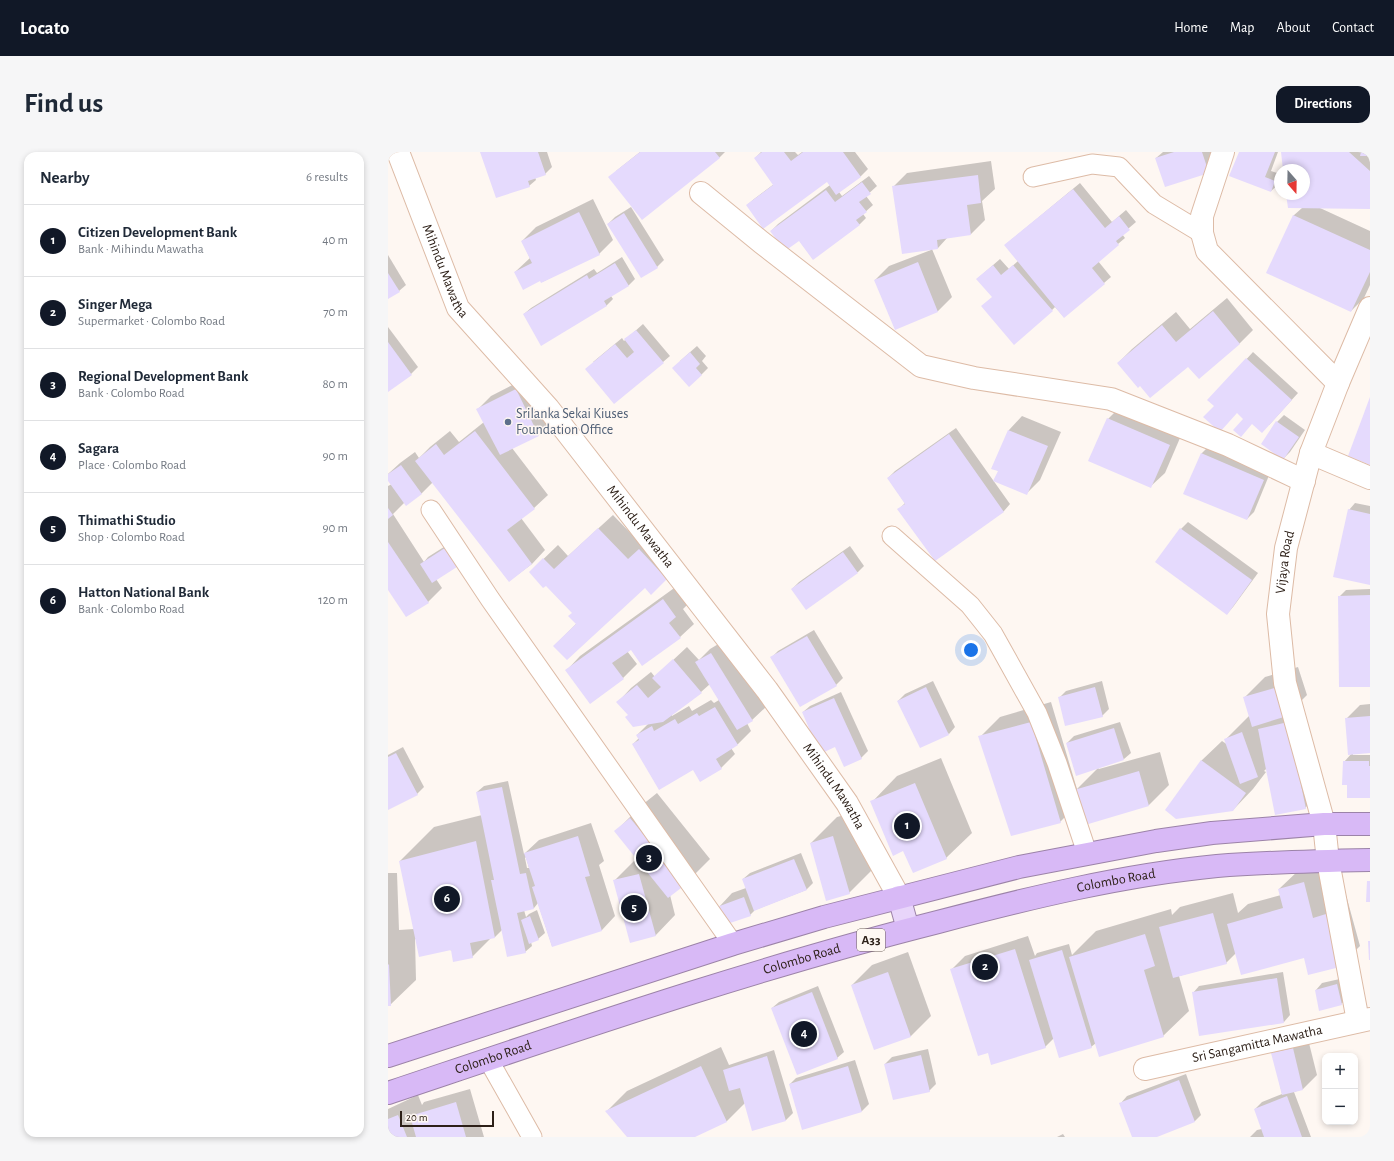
<!DOCTYPE html>
<meta charset="utf-8">
<style>
body{margin:0;font-family:"Alegreya Sans",sans-serif;background:#f6f6f7;color:#1f2937}
.controls{position:absolute;right:12px;bottom:12px;display:grid;overflow:hidden;border-radius:8px;box-shadow:0 2px 6px #0003}
.controls button{width:36px;height:36px;display:grid;place-items:center;padding:0;border:0;border-bottom:1px solid #e0e1e3;background:#fff;color:#1f2937;font:20px sans-serif}
.compass{position:absolute;left:886px;top:12px;width:36px;height:36px;border-radius:50%;background:#fff;box-shadow:0 2px 6px #0003;rotate:160deg}
.scale{position:absolute;left:12px;bottom:10px;width:94px;box-sizing:border-box;padding-left:4px;border:2px solid #2d2018;border-top:0;font-size:11px;line-height:14px;white-space:nowrap;color:#2d2018;-webkit-text-stroke:3px #fef7f2;paint-order:stroke}
.you{position:absolute;left:583px;top:498px;width:14px;height:14px;margin:-10px;border:3px solid #fff;border-radius:50%;background:#1a73e8;box-shadow:0 0 0 6px #1a73e833}
.badge{display:grid;place-items:center;width:26px;height:26px;border-radius:50%;background:#111827;color:#fff;font-size:13px;font-weight:700}
.pin{position:absolute;translate:-50% -50%;border:2px solid #fff;box-shadow:0 1px 4px #0006}
.list{margin:0;padding:0;list-style:none}
h2{display:flex;justify-content:space-between;align-items:center;height:52px;margin:0;padding:0 16px;font-size:17px}
h2 small{font-size:13px;font-weight:400;color:#747a83}
.list li{display:grid;grid-template-columns:26px 1fr auto;gap:12px;align-items:center;box-sizing:border-box;height:72px;padding:0 16px;border-top:1px solid #e0e1e3}
.list b{display:block;font-size:15px;white-space:nowrap}
.list p{margin:0;font-size:13px;white-space:nowrap;color:#747a83}
.list em{font-size:13px;font-style:normal;color:#747a83}
.map{position:relative;flex:none;width:982px;height:985px;overflow:hidden;border-radius:12px}
header{display:flex;align-items:center;gap:24px;box-sizing:border-box;height:56px;padding:0 20px;background:#111827;color:#fff}
header strong{font-size:19px}
nav{display:flex;gap:22px;margin-inline-start:auto;font-size:14px}
.intro{display:flex;align-items:center;justify-content:space-between;box-sizing:border-box;height:96px;padding:0 24px}
h1{margin:0;font-size:28px}
.button{padding:10px 18px;border-radius:12px;background:#111827;color:#fff;font-size:14px;font-weight:700}
main{display:flex;gap:24px;padding:0 24px}
aside{flex:1;background:#fff;border-radius:12px;box-shadow:0 2px 6px #0003}
.map>svg:first-child{display:block}
.shadow{fill:#0003;fill-rule:evenodd}
.building{fill:#e5dafd}
.lines{fill:none;stroke-linecap:round;stroke-linejoin:round}
.lane-casing{stroke:#ddbba6;stroke-width:21}
.street-casing{stroke:#ddbba6;stroke-width:24}
.primary-casing{stroke:#9c83a8;stroke-width:24}
.highway-casing{stroke:#9c83a8;stroke-width:24}
.lane{stroke:#fff;stroke-width:19}
.street{stroke:#fff;stroke-width:22}
.primary{stroke:#e8d5fa;stroke-width:22}
.highway{stroke:#d8b9f6;stroke-width:22}
.service-dot{fill:#5c6f8a;stroke:#fef7f2;stroke-width:1.5}
.labels{text-anchor:middle;dominant-baseline:central;stroke-width:3;stroke-linejoin:round;paint-order:stroke}
.shield{fill:#fef7f2;stroke:#6c6059;stroke-width:1}
.shield-label{font-size:13px;font-weight:bold;fill:#2d2018}
.street-label{font-size:14px;fill:#2d2018;stroke:#fef7f2}
.service-label{font-size:14px;fill:#4e5e75;stroke:#fef7f2;text-anchor:start}
</style>
<header>
<strong>Locato</strong>
<nav><a>Home</a><a>Map</a><a>About</a><a>Contact</a></nav>
</header>
<div class="intro"><h1>Find us</h1><a class="button">Directions</a></div>
<main>
<aside>
<h2>Nearby<small>6 results</small></h2>
<ul class="list">
<li><span class="badge">1</span><div><b>Citizen Development Bank</b><p>Bank · Mihindu Mawatha</p></div><em>40 m</em></li>
<li><span class="badge">2</span><div><b>Singer Mega</b><p>Supermarket · Colombo Road</p></div><em>70 m</em></li>
<li><span class="badge">3</span><div><b>Regional Development Bank</b><p>Bank · Colombo Road</p></div><em>80 m</em></li>
<li><span class="badge">4</span><div><b>Sagara</b><p>Place · Colombo Road</p></div><em>90 m</em></li>
<li><span class="badge">5</span><div><b>Thimathi Studio</b><p>Shop · Colombo Road</p></div><em>90 m</em></li>
<li><span class="badge">6</span><div><b>Hatton National Bank</b><p>Bank · Colombo Road</p></div><em>120 m</em></li>
</ul>
</aside>
<div class="map">
<svg width="982" height="985" viewBox="0 0 982 985">
<rect width="100%" height="100%" fill="#fef7f2"/>
<!-- shadow -->
<g class="shadow">
<path d="M94 0H159L164 15 157 22 147 25 148 28 141 34Z"/>
<path d="M252 0H337L331 6 228 19Z"/>
<path d="M373 0H407L410 3 414 0H467L480 17 473 24 451 40 454 44 481 24 489 34 478 44 485 53 475 62 478 66 472 72 425 107 411 88 383 79 390 72 442 33 439 29 359 53 366 47 386 32 367 6Z"/>
<path d="M775 0H823L827 13 821 20 768 6Z"/>
<path d="M852 0H890L883 19 892 22V26L890 33 883 39Z"/>
<path d="M894 0H982V56H932L982 79V133L976 146 963 159 905 64 914 56 899 42H916V18H896Z"/>
<path d="M603 9 607 37 594 49 597 68 583 82 560 85 550 96 544 97 564 145 550 159 507 176 487 128 501 114 543 98 505 35 519 21Z"/>
<path d="M692 31 724 70 738 58 748 70 734 82 737 86 710 109 723 125 676 165 667 155 664 158 605 145 589 127 612 107 621 117 630 109 617 93Z"/>
<path d="M205 47 225 88 211 102 154 130 152 128 127 120 142 106 134 89 148 75Z"/>
<path d="M243 55 276 108 269 115 220 72 227 65Z"/>
<path d="M0 103 18 133 11 139 0 146Z"/>
<path d="M234 105 247 127 241 133 223 144 225 147 218 154 136 162 143 156 206 117 209 121Z"/>
<path d="M839 146 865 178 851 192 752 233 730 211 744 197 788 160 802 177Z"/>
<path d="M255 172 282 204 275 210H205L234 186 236 189Z"/>
<path d="M0 175 30 215 23 222 0 238Z"/>
<path d="M309 194 318 204 314 209 320 216 313 223 292 209Z"/>
<path d="M865 200 910 241 881 273 864 271 856 267 849 260 827 254 821 248Z"/>
<path d="M142 224 164 269 151 283 124 296 160 343 146 356 133 366 157 398 144 412 121 429 45 330 33 342 17 350 5 362 36 410 40 405 67 388 48 427 54 436 40 450 0 436V334L4 332 0 327V322L12 311 27 300 31 306 42 295 62 279 71 290 96 270 90 257 103 244Z"/>
<path d="M734 253 795 279 777 321 763 334 720 267Z"/>
<path d="M896 263 917 278 902 300 895 307 889 270Z"/>
<path d="M634 264 673 280 652 328 638 342 611 319 604 316 621 278Z"/>
<path d="M568 276 622 352 616 359 547 408 511 357 517 351 500 326 507 319Z"/>
<path d="M820 295 882 321 866 360 859 367 813 302Z"/>
<path d="M967 351 982 354V432L961 358Z"/>
<path d="M225 363 255 394 279 427 257 434 166 494 189 471 185 461 158 433 142 420 170 393 180 404Z"/>
<path d="M800 370 870 421 845 455 839 462 793 377Z"/>
<path d="M462 394 476 414 470 420 404 437 411 430Z"/>
<path d="M289 434 301 451 295 457 306 472 292 485 243 496 239 499 249 512 235 526 179 518 192 504Z"/>
<path d="M982 437V534L951 445 958 438Z"/>
<path d="M426 478 455 526 448 533 383 506 390 499Z"/>
<path d="M337 488 378 555 364 568 359 571 363 579 350 592 343 596 347 602 333 616 305 617 245 592 251 586 249 583 261 571 241 563 230 550 243 536 263 520 267 525 299 495 311 508 322 497ZM322 532 331 548 326 551 323 548 304 559 301 554 284 564V562L313 540Z"/>
<path d="M910 515 919 543 902 560 931 642 917 656 879 616 876 619 878 620 865 637 845 658 813 609 834 589 840 593 838 587 862 563 857 545 877 525Z"/>
<path d="M545 529 567 575 561 582 510 549 517 542Z"/>
<path d="M714 529 721 557 714 564 671 546 678 539Z"/>
<path d="M453 540 480 599 473 606 447 594 415 560 422 554Z"/>
<path d="M663 550 689 637 710 616 711 617 772 600 781 633 761 653 691 651 672 670 592 585 612 565Z"/>
<path d="M982 552V600L965 601V603H982V645L960 632 956 610 964 601 958 567 972 553Z"/>
<path d="M732 570 743 601 736 607 679 591 686 584Z"/>
<path d="M15 595 36 635 29 642 0 656V603Z"/>
<path d="M553 606 584 681 558 706 484 650 509 624Z"/>
<path d="M120 629 136 702 151 688 203 671 216 709 211 713 227 764 214 778 164 794 150 751 146 756 136 758 138 765 141 762 149 758 157 781 150 787 143 790 144 794 137 800 114 778 107 785 103 786 84 805 27 787 28 828 2 853H0V721H9L11 778 26 777 12 709 46 675 94 663 89 640 96 634ZM138 705 141 716H139L137 706Z"/>
<path d="M269 641 322 707 296 733 282 743 287 763 267 784 226 729 246 709 251 708 228 679 254 653Z"/>
<path d="M471 659 487 715 461 741 423 691 449 665Z"/>
<path d="M413 701 425 731 418 738 367 758 362 763 331 755 344 741 358 736 355 727 362 721Z"/>
<path d="M936 710 945 746 958 743 972 794 952 814 916 805 848 801 838 811 791 824 801 859 775 884 708 891 703 895 666 886 657 895 600 900 563 818 577 804 640 784 647 804 649 801 681 792 684 803 708 779 783 757 784 763 792 755 845 741 850 761 860 752 893 743 891 737 912 717Z"/>
<path d="M520 800 543 864 523 884 487 897 464 833 484 813Z"/>
<path d="M895 820 902 863 896 870 805 841 811 834Z"/>
<path d="M956 826 960 846 953 852 928 838 934 831Z"/>
<path d="M430 834 456 900 449 906 384 856 391 850Z"/>
<path d="M919 883 929 923 915 937 906 940 923 985H862L869 978 874 977 867 957 874 950 894 942 885 902 898 888Z"/>
<path d="M333 895 341 913 386 898 405 961 398 968 365 977 357 951 339 969 305 985H240L219 959 239 939Z"/>
<path d="M540 897 548 932 541 939 497 912 504 905Z"/>
<path d="M467 908 481 952 474 959 415 977 402 932 408 926Z"/>
<path d="M798 922 813 963 807 969 766 985H745L733 951 739 944Z"/>
<path d="M82 937 96 985H0V957L30 943 34 953 36 950Z"/>
<path d="M675 982 677 985H669Z"/>
</g>
<!-- building -->
<g class="building">
<path d="M92 0H150L158 23 140 29 142 35 108 46Z"/>
<path d="M252 0H327L332 6 254 68 220 25Z"/>
<path d="M374 0H396L403 9 415 0H455L473 25 448 43 439 30 375 77 358 53 385 33 366 6Z"/>
<path d="M786 0H814L821 21 777 35 767 6Z"/>
<path d="M851 0H887L877 25 887 29 883 40 841 24Z"/>
<path d="M893 0H961L982 19V57L900 56 898 42H916V18H895Z"/>
<path d="M973 0H982V4H972Z"/>
<path d="M590 23 593 51 579 53 583 83 549 88 550 97 514 102 504 34Z"/>
<path d="M474 30 483 42 471 50 479 60 468 68 472 73 425 108 411 89 397 99 382 79 438 38 447 50Z"/>
<path d="M685 37 717 76 731 64 742 78 728 89 731 93 704 116 717 132 676 166 616 93Z"/>
<path d="M191 60 212 103 153 131 152 129 135 138 126 120 144 111 133 89Z"/>
<path d="M236 61 270 116 253 126 219 72Z"/>
<path d="M905 63 982 98V120L963 160 878 121Z"/>
<path d="M530 110 550 160 507 178 486 128Z"/>
<path d="M227 111 241 134 216 149 219 154 153 194 135 162 199 123 201 127Z"/>
<path d="M605 113 613 123 625 113 665 159 626 193 593 154 604 145 588 127Z"/>
<path d="M0 121 12 140 0 147Z"/>
<path d="M825 159 852 192 811 227 800 215 762 246 752 234 750 236 729 211 774 173 788 190Z"/>
<path d="M248 178 276 211 226 252 197 217 227 192 239 206 246 200 236 187Z"/>
<path d="M0 190 24 223 0 240Z"/>
<path d="M302 200 312 212 308 216 314 223 301 235 284 216Z"/>
<path d="M858 206 904 248 874 281 864 272 853 285 845 278 855 267 849 261 832 280 815 265 826 254 819 248Z"/>
<path d="M128 237 151 284 112 303 88 257Z"/>
<path d="M982 245V313L960 304Z"/>
<path d="M719 266 782 293 763 336 700 309Z"/>
<path d="M888 269 911 285 895 308 873 292Z"/>
<path d="M620 278 660 294 639 343 605 329 610 319 603 317Z"/>
<path d="M87 279 147 357 119 378 144 412 121 430 27 309 48 292 56 303Z"/>
<path d="M561 282 616 360 547 409 509 357 517 352 499 326Z"/>
<path d="M813 301 876 328 859 368 795 342Z"/>
<path d="M13 313 34 342 18 354 0 329V322Z"/>
<path d="M0 356 5 363 0 367Z"/>
<path d="M960 357 982 362V433L945 425Z"/>
<path d="M210 376 240 407 251 397 279 427 263 443 257 436 179 508 165 494 188 472 180 464 184 461 158 434 155 436 141 420 155 406 166 417Z"/>
<path d="M792 376 864 428 839 463 767 410Z"/>
<path d="M0 390 41 451 18 465 0 438Z"/>
<path d="M60 394 72 413 44 431 32 412Z"/>
<path d="M455 400 470 421 418 458 403 437Z"/>
<path d="M982 443V535H951L950 444Z"/>
<path d="M275 447 288 465 281 471 293 486 254 514 243 498 224 511 236 527 202 552 177 518Z"/>
<path d="M419 484 449 534 412 555 382 505Z"/>
<path d="M323 501 365 569 349 578 307 510Z"/>
<path d="M285 507 314 541 275 570 245 575 237 565 240 563 228 550 249 533 260 546 273 535 264 526Z"/>
<path d="M538 535 561 583 532 596 509 549Z"/>
<path d="M707 535 715 565 677 574 670 545Z"/>
<path d="M890 535 899 564 864 575 855 545Z"/>
<path d="M446 546 474 607 456 615 447 595 432 602 414 560Z"/>
<path d="M327 555 350 593 328 607 334 617 312 630 305 618 271 638 244 592 251 588 248 583 264 574 266 579 287 567 290 572 309 561 311 564Z"/>
<path d="M982 564V601L960 603 957 566Z"/>
<path d="M643 570 673 671 623 684 590 584Z"/>
<path d="M900 570 918 657 887 663 870 577Z"/>
<path d="M726 576 736 608 688 624 678 591Z"/>
<path d="M854 580 870 625 852 632 836 587Z"/>
<path d="M8 601 30 643 0 658V605Z"/>
<path d="M813 608 858 641 845 659 788 667 777 658Z"/>
<path d="M955 609H981V614H982V646H959V633H954Z"/>
<path d="M751 619 761 654 697 673 686 638Z"/>
<path d="M527 631 559 707 525 721 515 699 505 704 482 649Z"/>
<path d="M114 635 132 722 138 721 146 757 129 761 138 801 119 805 103 728H106L88 640Z"/>
<path d="M242 666 297 733 280 746 226 679Z"/>
<path d="M190 684 202 724 197 725 214 779 164 795 144 735 147 734 136 701Z"/>
<path d="M445 684 462 742 438 749 422 691Z"/>
<path d="M88 689 107 786 82 791 85 806 65 810 63 798 31 805 11 709Z"/>
<path d="M406 707 419 738 366 759 354 727Z"/>
<path d="M251 722 268 784 242 791 225 728Z"/>
<path d="M979 729H982V750H978Z"/>
<path d="M916 730 925 766 938 762 952 815 920 823 916 806 853 823 839 772 895 756 890 737Z"/>
<path d="M356 745 363 764 336 773 329 755Z"/>
<path d="M825 761 839 812 785 826 771 775Z"/>
<path d="M142 764 151 788 141 792 133 768Z"/>
<path d="M757 782 767 814 756 818 776 885 711 905 681 805Z"/>
<path d="M980 789H982V808H981Z"/>
<path d="M627 797 658 896 603 913 600 901 590 904 562 817Z"/>
<path d="M674 798 704 896 671 906 641 808Z"/>
<path d="M1 812 3 854H0V813Z"/>
<path d="M500 820 523 885 486 898 463 833Z"/>
<path d="M889 826 896 871 811 884 804 840Z"/>
<path d="M949 832 954 853 931 859 927 838Z"/>
<path d="M424 840 450 907 409 923 383 856Z"/>
<path d="M905 896 915 938 894 943 883 901Z"/>
<path d="M533 903 542 940 505 948 496 912Z"/>
<path d="M379 904 398 969 364 979 352 936 341 939 335 918Z"/>
<path d="M313 914 339 970 307 985H239L217 959Z"/>
<path d="M460 914 474 960 414 978 401 932Z"/>
<path d="M791 928 807 970 769 985H744L731 951Z"/>
<path d="M899 944 914 985H876L866 957Z"/>
<path d="M68 950 78 985H28L22 964Z"/>
<path d="M10 963 19 985H0V967Z"/>
</g>
<g class="lines">
<!-- lane casing -->
<g class="lane-casing">
<g id="lane">
<path d="M645 25 704 12 731 15 766 52 814 81"/>
<path d="M43 358 102 447 345 792"/>
<path d="M504 384 582 453 605 482 649 561 669 611 699 701"/>
<path d="M100 907 144 985"/>
</g>
</g>
<!-- street casing -->
<g class="street-casing">
<g id="street">
<path id="s1" d="M10 0 70 156 160 256 379 538 459 651 511 745"/>
<path d="M835 0 814 64V81L819 99 950 231"/>
<path d="M313 41 373 90 533 214 586 226 723 247 840 293 916 329"/>
<path d="M923 301 982 326"/>
<path id="s2" d="M970 869 940 709 936 672 897 531 890 462 898 396 923 301 950 231 982 156"/>
<path id="s3" d="M757 917 982 867"/>
</g>
</g>
<!-- primary casing -->
<g class="primary-casing">
<path id="primary" d="M511 745 520 777"/>
</g>
<!-- highway casing -->
<g class="highway-casing">
<g id="highway">
<path d="M0 904 345 792 436 765 631 715 768 689 824 681 936 672H982"/>
<path id="s4" d="M0 941C182 880 364 817 550 770 641 746 735 723 829 714 880 710 931 709 982 708"/>
</g>
</g>
<!-- lane -->
<use href="#lane" class="lane"/>
<!-- street -->
<use href="#street" class="street"/>
<!-- primary -->
<use href="#primary" class="primary"/>
<!-- highway -->
<use href="#highway" class="highway"/>
</g>
<!-- markers -->
<circle class="service-dot" cx="120" cy="270" r="4"/>
<g class="labels">
<!-- shield labels -->
<rect class="shield" x="469" y="777" width="28" height="22" rx="3"/>
<g class="shield-label">
<text x="483" y="788">A33</text>
</g>
<!-- street labels -->
<g class="street-label">
<text stroke="none"><textPath href="#s1" startOffset="128">Mihindu Mawatha</textPath></text>
<text stroke="none"><textPath href="#s1" startOffset="452">Mihindu Mawatha</textPath></text>
<text stroke="none"><textPath href="#s2" startOffset="468">Vijaya Road</textPath></text>
<text stroke="none"><textPath href="#s1" startOffset="776">Mihindu Mawatha</textPath></text>
<text stroke="none"><textPath href="#s4" startOffset="759">Colombo Road</textPath></text>
<text stroke="none"><textPath href="#s4" startOffset="435">Colombo Road</textPath></text>
<text stroke="none"><textPath href="#s3" startOffset="115">Sri Sangamitta Mawatha</textPath></text>
<text stroke="none"><textPath href="#s4" startOffset="111">Colombo Road</textPath></text>
</g>
<!-- service labels -->
<g class="service-label">
<text x="128" y="262">Srilanka Sekai Kiuses<tspan x="128" dy="16">Foundation Office</tspan></text>
</g>
</g>
</svg>
<div class="controls">
<button>+</button>
<button>−</button>
</div>
<svg class="compass" viewBox="-18 -18 36 36"><path d="M0-13l5 13h-10z" fill="#e53935"/><path d="M0 13l5-13h-10z" fill="#747a83"/></svg>
<div class="scale">20 m</div>
<div class="you"></div>
<div class="pin badge" style="left:519px;top:674px">1</div>
<div class="pin badge" style="left:597px;top:815px">2</div>
<div class="pin badge" style="left:261px;top:706px">3</div>
<div class="pin badge" style="left:416px;top:882px">4</div>
<div class="pin badge" style="left:246px;top:756px">5</div>
<div class="pin badge" style="left:59px;top:747px">6</div>
</div>
</main>
